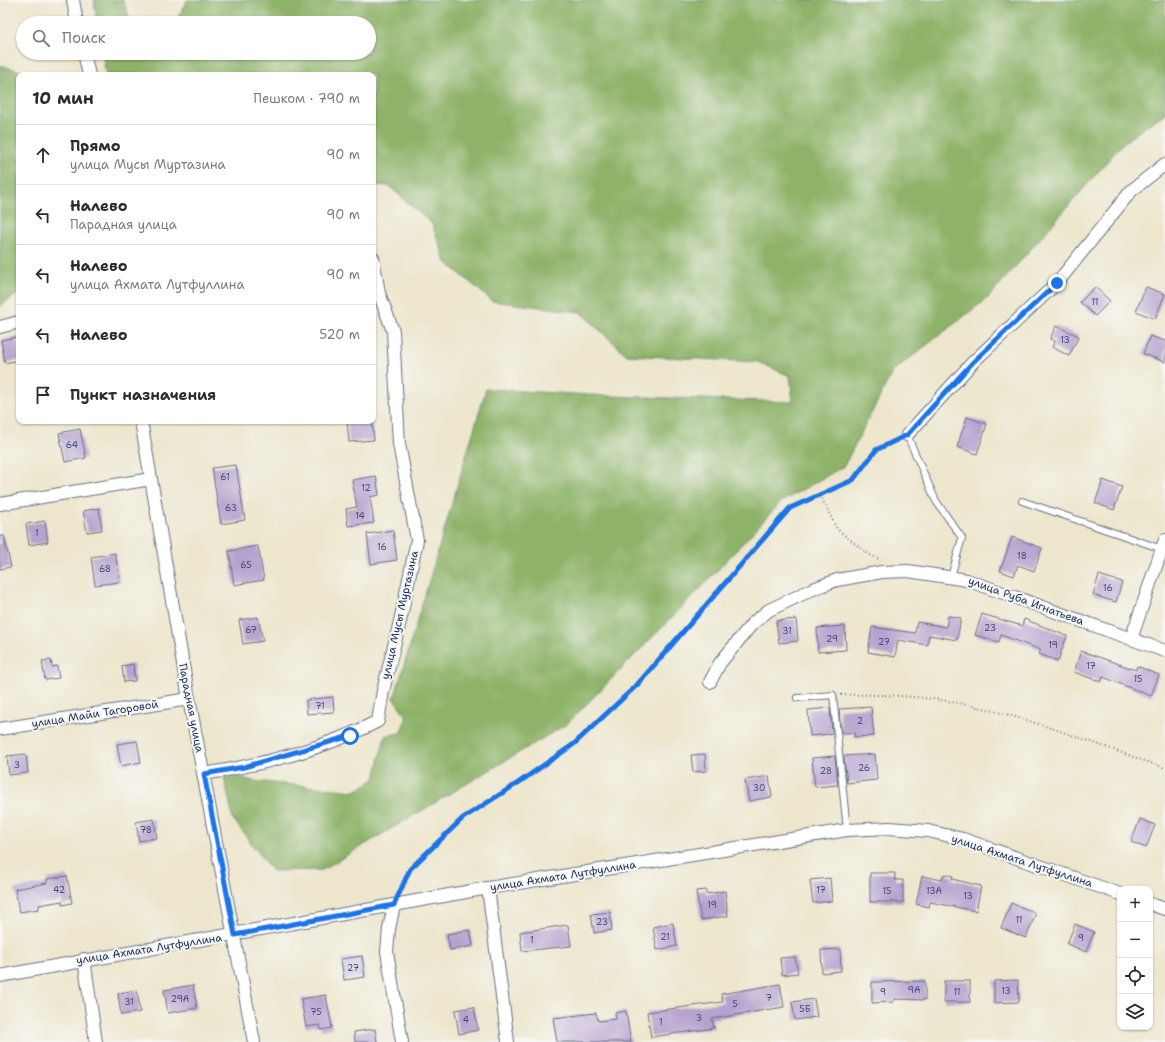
<!DOCTYPE html>
<html lang="ru">
<meta charset="utf-8">
<style>
body{margin:0;font-family:"Shantell Sans",sans-serif;background:#f2f2f3;color:#2b2b33}
.controls{position:absolute;right:12px;bottom:12px;display:grid;overflow:hidden;border-radius:8px;box-shadow:0 1px 3px #0004}
.controls button{width:36px;height:36px;display:grid;place-items:center;padding:0;border:0;border-bottom:1px solid #e1e1e2;background:#fff;color:#2b2b33;font:20px sans-serif}
.stop{position:absolute;width:12px;height:12px;margin:-9px;border:3px solid #1a73e8;border-radius:50%;background:#fff}
.stop.end{background:#1a73e8;border-color:#fff;box-shadow:0 1px 4px #0008}
.list{margin:0;padding:0;list-style:none}
h2{display:flex;justify-content:space-between;align-items:center;height:52px;margin:0;padding:0 16px;font-size:17px}
h2 small{font-size:13px;font-weight:400;color:#7c7c81}
.list li{display:grid;grid-template-columns:26px 1fr auto;gap:12px;align-items:center;box-sizing:border-box;height:60px;padding:0 16px;border-top:1px solid #e1e1e2}
.list b{display:block;font-size:15px;white-space:nowrap}
.list p{margin:0;font-size:13px;white-space:nowrap;color:#7c7c81}
.list em{font-size:13px;font-style:normal;color:#7c7c81}
.icon{flex:none;width:22px;height:22px;fill:none;stroke:currentColor;stroke-width:2;stroke-linecap:round;stroke-linejoin:round}
.map{position:relative;flex:none;width:1165px;height:1042px;overflow:hidden}
.search{position:absolute;background:#fff;box-shadow:0 1px 3px #0004;left:16px;top:16px;width:360px;height:44px;display:flex;align-items:center;gap:10px;box-sizing:border-box;padding:0 14px;border-radius:22px;color:#7c7c81;font-size:15px}
.panel{position:absolute;background:#fff;box-shadow:0 1px 3px #0004;left:16px;top:72px;width:360px;height:352px;border-radius:8px}
.map>svg:first-child{display:block}
.forest{fill:#8db268;stroke:#547063}
.building{fill:#b6a2cf}
.lines{fill:none;stroke-linecap:round;stroke-linejoin:round}
.service-casing{stroke:#646f84;stroke-width:8}
.minor-casing{stroke:#646f84;stroke-width:14}
.path{stroke:#646f84;stroke-width:2;stroke-dasharray:1 3;stroke-linecap:butt}
.service{stroke:#fff;stroke-width:6}
.minor{stroke:#fff;stroke-width:12}
.route{stroke:#1a73e8;stroke-width:5}
.labels{text-anchor:middle;dominant-baseline:central;stroke-width:4;stroke-linejoin:round;paint-order:stroke}
.number-label{font-size:9px;fill:#424c7a}
.street-label{font-size:11px;fill:#1b2f5e;stroke:#f6f6f2}
</style>
<div class="map">
<svg width="1165" height="1042" viewBox="0 0 1165 1042">
<rect width="100%" height="100%" fill="#f6f6f2"/>
<filter id="ink" filterUnits="userSpaceOnUse"><feTurbulence type="fractalNoise" baseFrequency=".025" numOctaves="2"/><feDisplacementMap in="SourceGraphic" scale="8" xChannelSelector="R" yChannelSelector="G"/><feConvolveMatrix kernelMatrix="1 2 1 2 8 2 1 2 1" color-interpolation-filters="sRGB"/></filter>
<filter id="wash" filterUnits="userSpaceOnUse"><feTurbulence type="fractalNoise" baseFrequency=".012" numOctaves="4" result="noise"/><feDisplacementMap in="SourceGraphic" scale="16" xChannelSelector="R" yChannelSelector="G"/><feGaussianBlur stdDeviation="0.9" result="paint"/><feColorMatrix in="noise" values="0 0 0 0 0 0 0 0 0 0 0 0 0 0 0 0 0 1.4 0 .05"/><feComposite in="paint" operator="in"/></filter>
<g filter="url(#wash)">
<rect width="100%" height="100%" fill="#ede6cc"/>
<!-- forest -->
<g class="forest">
<path d="M94 0H123L131 23H97Z"/>
<path d="M187 0H1165V113L1124 142 989 297 893 371 844 466 781 502 697 592 567 724 322 870 272 871 233 819 223 772 253 781 355 791 375 779 385 736 400 733 407 717 394 699 486 389 609 396 793 402 790 376 758 362 627 355 580 312 492 301 446 262 432 224 389 186 373 185V75H106L102 53H369V23H175Z"/>
<path d="M0 65 33 75H19V293L0 306Z"/>
</g>
<g id="blocks">
<!-- building -->
<g class="building">
<path d="M1095 287 1110 301 1095 316 1080 302Z"/>
<path d="M1146 287 1165 294 1155 319 1136 311Z"/>
<path d="M1056 326 1079 336 1069 356 1052 347 1055 341 1050 339Z"/>
<path d="M1150 336 1165 341V362L1143 354Z"/>
<path d="M17 337 19 360 5 363 1 340Z"/>
<path d="M967 417 987 424 977 454 957 447Z"/>
<path d="M347 421H372L374 440 349 442Z"/>
<path d="M80 429 86 458 65 462 59 433Z"/>
<path d="M236 465 245 520 221 524 212 468Z"/>
<path d="M376 476 379 495 370 497 374 523 348 526 346 509 357 507 352 480Z"/>
<path d="M1103 480 1122 487 1114 510 1095 503Z"/>
<path d="M99 508 102 530 87 532 83 511Z"/>
<path d="M45 521 48 542 29 545 26 524Z"/>
<path d="M393 530 397 560 371 564 367 534Z"/>
<path d="M0 536H4L11 567 0 569Z"/>
<path d="M1012 537 1042 548 1034 571 1018 565 1014 576 1000 571Z"/>
<path d="M258 546 264 580 234 585 229 551Z"/>
<path d="M115 553 120 582 95 585 91 557Z"/>
<path d="M1099 575 1122 582 1116 602 1093 595Z"/>
<path d="M982 614 1022 626 1024 619 1067 636 1058 661 1039 654 1041 650 1001 635 999 642 975 635Z"/>
<path d="M948 616 961 618 957 640 929 635 927 645 898 640 895 657 868 652 872 627 915 633 917 622 946 627Z"/>
<path d="M258 617 263 641 243 644 239 620Z"/>
<path d="M796 619 798 641 779 643 776 621Z"/>
<path d="M845 626 846 650 818 652 817 628Z"/>
<path d="M1081 651 1136 670 1137 666 1159 675 1151 696 1103 677 1101 682 1074 672Z"/>
<path d="M51 660 52 667 57 666 59 678 45 680 42 661Z"/>
<path d="M133 664 135 681 124 682 122 666Z"/>
<path d="M333 697 334 712 307 714 306 700Z"/>
<path d="M871 707 874 736 854 737V733H841L839 709Z"/>
<path d="M830 708 832 734 810 736 808 710Z"/>
<path d="M137 741 141 762 121 766 117 744Z"/>
<path d="M26 754 28 773 9 775 7 756Z"/>
<path d="M705 754 706 771 693 772 691 755Z"/>
<path d="M875 754 877 780 847 783 844 756Z"/>
<path d="M835 756 838 785 815 787 812 758Z"/>
<path d="M769 776 772 797 749 801 745 780Z"/>
<path d="M154 819 157 838 139 841 136 822Z"/>
<path d="M1140 819 1155 825 1146 848 1131 842Z"/>
<path d="M870 873H895V880H903V902H870Z"/>
<path d="M944 874 953 876 952 879 981 886 976 911 930 902 929 907 916 904 922 876 942 880Z"/>
<path d="M67 876 72 903 62 905V901L39 905V909L19 912 15 889 47 883V879Z"/>
<path d="M830 878 832 901 813 903 810 880Z"/>
<path d="M706 890V894L725 891 728 916 701 920 696 891Z"/>
<path d="M1011 903 1036 913 1026 938 1001 928Z"/>
<path d="M610 912 612 930 594 933 591 914Z"/>
<path d="M673 923 677 946 657 950 653 927Z"/>
<path d="M1075 924 1094 932 1086 952 1067 944Z"/>
<path d="M568 925 571 946 522 951 520 932Z"/>
<path d="M470 930 473 946 450 950 447 934Z"/>
<path d="M840 949 841 971 822 973 821 950Z"/>
<path d="M362 956 365 977 344 980 341 959Z"/>
<path d="M795 957 798 973 782 975 780 958Z"/>
<path d="M1018 980 1019 1002 994 1003V981Z"/>
<path d="M925 981V1000L894 999V1002L872 1003V982Z"/>
<rect x="944" y="981" width="26" height="21"/>
<path d="M780 984 784 1007 712 1019 714 1028 651 1037 647 1012 723 1002 721 994Z"/>
<path d="M193 985 197 1008 168 1013 164 990Z"/>
<path d="M137 990 140 1012 121 1015 118 993Z"/>
<path d="M326 995 332 1028 321 1030 320 1025 306 1027 301 999Z"/>
<path d="M814 999 817 1017 795 1020 792 1002Z"/>
<path d="M474 1007 478 1030 459 1034 455 1010Z"/>
<path d="M626 1011 631 1042H557L553 1018 596 1013 598 1021 616 1019 615 1013Z"/>
<path d="M375 1029 377 1042H355L354 1032Z"/>
</g>
</g>
</g>
<g filter="url(#ink)">
<use href="#blocks" fill-opacity="0" stroke="#646f84" stroke-width="1"/>
<g class="lines">
<!-- service casing -->
<g class="service-casing">
<g id="service">
<path d="M907 435 936 501 962 538 951 577"/>
<path d="M1022 501 1162 549"/>
<path d="M797 698 833 695 847 830"/>
</g>
</g>
<!-- minor casing -->
<g class="minor-casing">
<g id="minor">
<path d="M73 0 77 23"/>
<path d="M84 53 89 75"/>
<path d="M0 327 19 322"/>
<path d="M141 421 189 699 254 1042"/>
<path d="M907 435 973 362 1057 283 1131 191 1165 164"/>
<path d="M0 504 151 479"/>
<path d="M1131 639 1165 540"/>
<path d="M710 682 720 663 752 624 769 610 813 589 837 580 882 572 908 571 967 580 1165 651"/>
<path d="M0 729 189 699"/>
<path d="M204 774C261 765 327 748 378 721L383 691 401 617 417 540 399 444 393 331 379 293 373 258"/>
<path d="M488 888 508 1042"/>
<path d="M1150 904 1165 909"/>
<path d="M394 905 389 929 387 952 402 1042"/>
<path d="M84 959 96 1042"/>
<path d="M0 976 488 888 847 830 889 828 928 831 963 839 1120 894"/>
</g>
</g>
<!-- path -->
<g class="path">
<path d="M820 495 837 529 868 554 881 560"/>
<path d="M841 695C883 694 927 696 968 705 1035 719 1100 746 1165 768"/>
<path d="M400 893 410 869 463 818 518 783 574 744 637 685 791 508 853 480 876 450 897 440"/>
</g>
<!-- service -->
<use href="#service" class="service"/>
<!-- minor -->
<use href="#minor" class="minor"/>
</g>
</g>
<g class="lines" filter="url(#ink)">
<!-- route -->
<path class="route" d="M350 736 244 767 204 774 235 935 394 905 410 869 463 818 518 783 574 744 637 685 790 508 853 480 876 450 907 435 973 362 1057 283"/>
</g>
<g class="labels">
<!-- number labels -->
<g class="number-label">
<text x="1095" y="302">11</text>
<text x="1065" y="340">13</text>
<text x="72" y="445">64</text>
<text x="225" y="477">61</text>
<text x="366" y="488">12</text>
<text x="231" y="508">63</text>
<text x="360" y="516">14</text>
<text x="37" y="533">1</text>
<text x="382" y="547">16</text>
<text x="1022" y="556">18</text>
<text x="246" y="565">65</text>
<text x="105" y="569">68</text>
<text x="1108" y="588">16</text>
<text x="990" y="628">23</text>
<text x="251" y="630">67</text>
<text x="787" y="631">31</text>
<text x="832" y="639">29</text>
<text x="884" y="642">27</text>
<text x="1053" y="645">19</text>
<text x="1091" y="666">17</text>
<text x="1138" y="679">15</text>
<text x="320" y="706">71</text>
<text x="860" y="721">2</text>
<text x="17" y="765">3</text>
<text x="864" y="768">26</text>
<text x="826" y="771">28</text>
<text x="759" y="788">30</text>
<text x="146" y="830">78</text>
<text x="59" y="890">42</text>
<text x="821" y="890">17</text>
<text x="887" y="891">15</text>
<text x="934" y="891">13А</text>
<text x="968" y="896">13</text>
<text x="712" y="905">19</text>
<text x="1019" y="920">11</text>
<text x="602" y="922">23</text>
<text x="665" y="937">21</text>
<text x="1081" y="938">9</text>
<text x="532" y="940">1</text>
<text x="353" y="968">27</text>
<text x="914" y="990">9А</text>
<text x="1006" y="991">13</text>
<text x="883" y="992">9</text>
<text x="957" y="992">11</text>
<text x="769" y="998">7</text>
<text x="180" y="999">29А</text>
<text x="129" y="1002">31</text>
<text x="735" y="1004">5</text>
<text x="805" y="1009">5Б</text>
<text x="316" y="1012">75</text>
<text x="699" y="1018">3</text>
<text x="466" y="1020">4</text>
<text x="661" y="1022">1</text>
</g>
<!-- street labels -->
<g class="street-label">
<text transform="translate(1026 601) rotate(20)">улица Руба Игнатьева</text>
<text transform="translate(400 615) rotate(-77)">улица Мусы Муртазина</text>
<text transform="translate(191 708) rotate(79)">Парадная улица</text>
<text transform="translate(95 714) rotate(-9)">улица Майи Тагоровой</text>
<text transform="translate(1022 861) rotate(18)">улица Ахмата Лутфуллина</text>
<text transform="translate(563 876) rotate(-9)">улица Ахмата Лутфуллина</text>
<text transform="translate(149 949) rotate(-9)">улица Ахмата Лутфуллина</text>
</g>
</g>
</svg>
<div class="controls">
<button>+</button>
<button>−</button>
<button><svg class="icon" aria-label="locate" viewBox="0 0 24 24"><circle cx="12" cy="12" r="6"/><path d="M12 2v4M12 18v4M2 12h4M18 12h4"/></svg></button>
<button><svg class="icon" aria-label="layers" viewBox="0 0 24 24"><path d="M12 4l9 5-9 5-9-5zM3 14l9 5 9-5"/></svg></button>
</div>
<div class="stop" style="left:350px;top:736px"></div>
<div class="stop end" style="left:1057px;top:283px"></div>
<div class="search"><svg class="icon" aria-label="search" viewBox="0 0 24 24"><circle cx="10" cy="10" r="6"/><path d="M15 15l6 6"/></svg>Поиск</div>
<section class="panel">
<h2>10 мин<small>Пешком · 790 m</small></h2>
<ul class="list">
<li><svg class="icon" aria-label="ahead" viewBox="0 0 24 24"><path d="M12 20V5M6 11l6-6 6 6"/></svg><div><b>Прямо</b><p>улица Мусы Муртазина</p></div><em>90 m</em></li>
<li><svg class="icon" aria-label="left" viewBox="0 0 24 24"><path d="M17 20v-9H6M10 6l-5 5 5 5"/></svg><div><b>Налево</b><p>Парадная улица</p></div><em>90 m</em></li>
<li><svg class="icon" aria-label="left" viewBox="0 0 24 24"><path d="M17 20v-9H6M10 6l-5 5 5 5"/></svg><div><b>Налево</b><p>улица Ахмата Лутфуллина</p></div><em>90 m</em></li>
<li><svg class="icon" aria-label="left" viewBox="0 0 24 24"><path d="M17 20v-9H6M10 6l-5 5 5 5"/></svg><div><b>Налево</b></div><em>520 m</em></li>
<li><svg class="icon" aria-label="arrive" viewBox="0 0 24 24"><path d="M6 21V4h12l-3 4 3 4H6"/></svg><div><b>Пункт назначения</b></div></li>
</ul>
</section>
</div>
